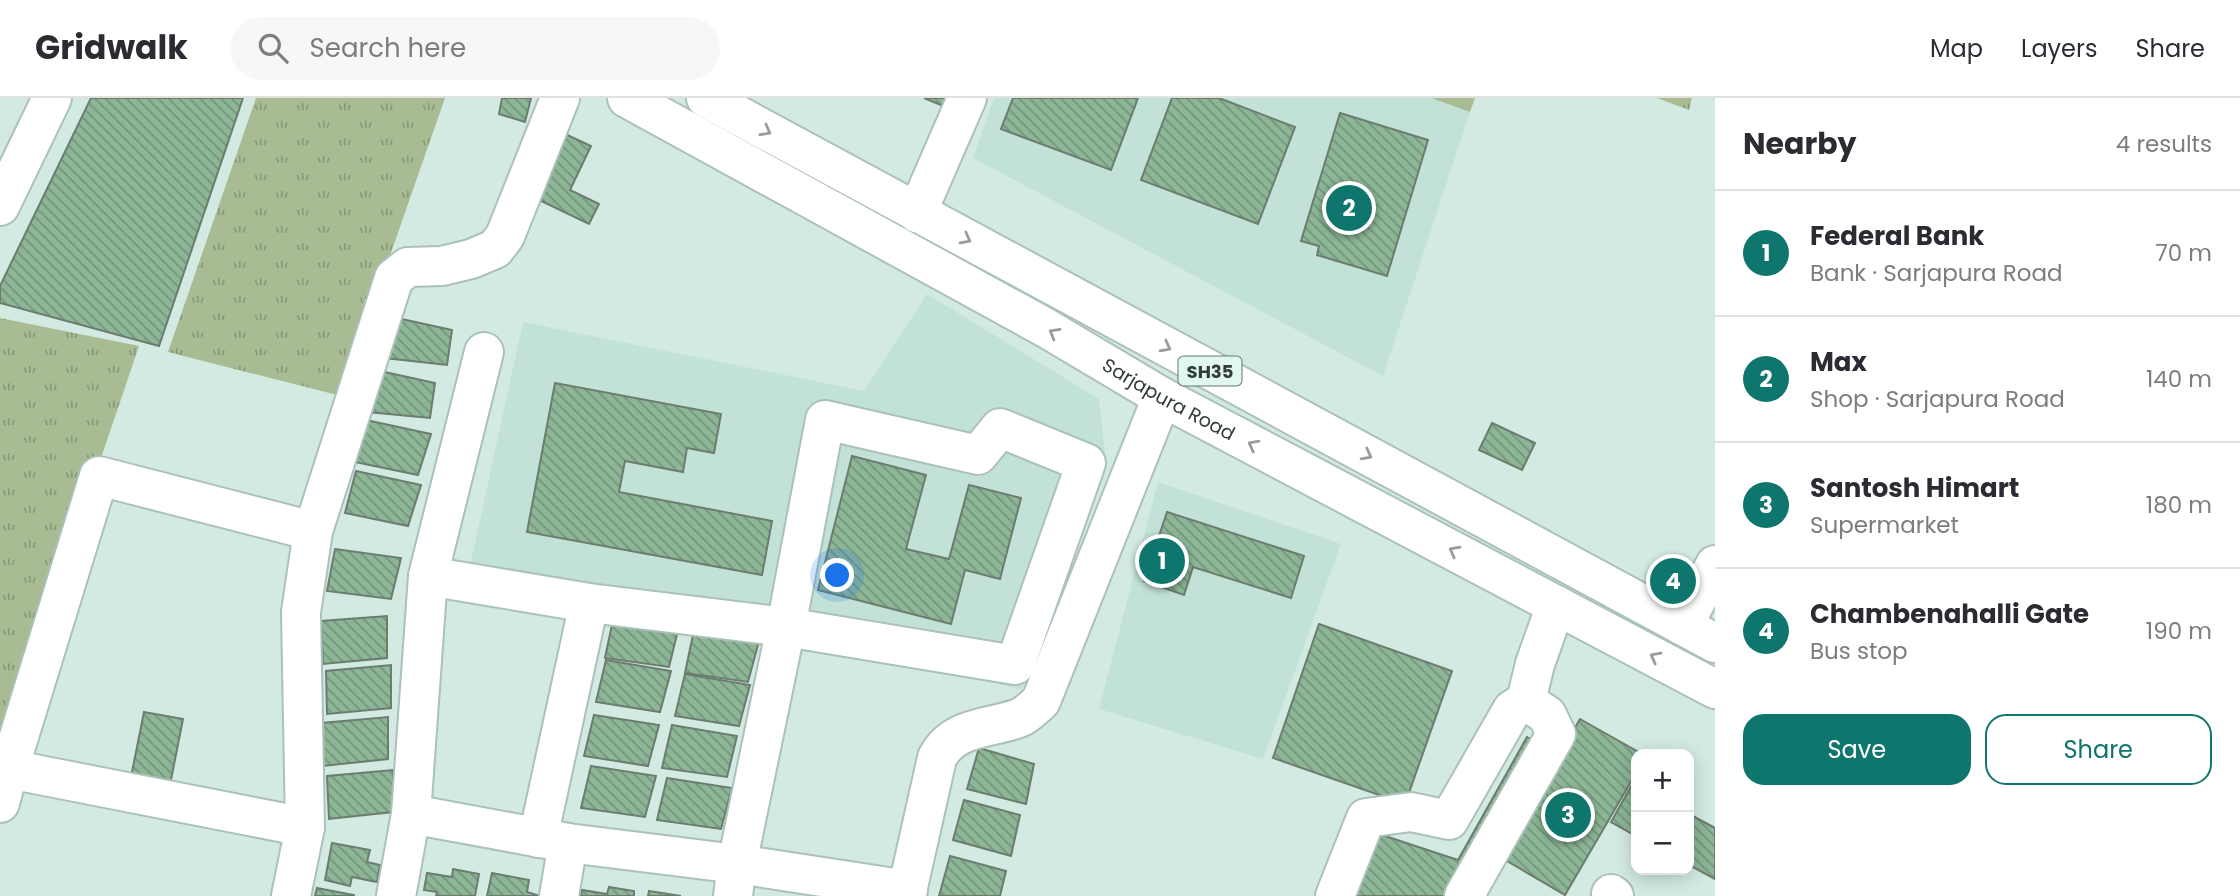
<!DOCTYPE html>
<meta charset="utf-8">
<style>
body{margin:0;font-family:Poppins,sans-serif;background:#f7f7f7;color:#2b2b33}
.controls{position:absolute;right:21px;bottom:21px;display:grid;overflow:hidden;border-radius:14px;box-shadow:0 4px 18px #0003}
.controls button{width:63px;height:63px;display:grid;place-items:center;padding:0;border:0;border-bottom:2px solid #e1e1e2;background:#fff;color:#2b2b33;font:35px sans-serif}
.you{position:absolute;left:838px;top:478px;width:24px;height:24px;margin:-18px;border:5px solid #fff;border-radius:50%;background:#1a73e8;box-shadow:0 0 0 10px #1a73e833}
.badge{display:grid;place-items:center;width:46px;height:46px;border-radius:50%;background:#0f766e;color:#fff;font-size:23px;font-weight:700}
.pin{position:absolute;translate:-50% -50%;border:4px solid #fff;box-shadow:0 2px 7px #0006}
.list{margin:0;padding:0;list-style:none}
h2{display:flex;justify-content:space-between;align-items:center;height:91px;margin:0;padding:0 28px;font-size:30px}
h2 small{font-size:23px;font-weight:400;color:#7c7c81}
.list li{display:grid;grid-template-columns:46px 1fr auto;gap:21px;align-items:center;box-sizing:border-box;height:126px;padding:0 28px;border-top:2px solid #e1e1e2}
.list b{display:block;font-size:26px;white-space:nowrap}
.list p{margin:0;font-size:23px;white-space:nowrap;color:#7c7c81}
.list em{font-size:23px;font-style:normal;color:#7c7c81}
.actions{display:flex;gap:14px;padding:21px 28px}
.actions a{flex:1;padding:16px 0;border:2px solid #0f766e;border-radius:21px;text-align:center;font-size:24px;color:#0f766e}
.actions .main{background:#0f766e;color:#fff}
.icon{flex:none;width:38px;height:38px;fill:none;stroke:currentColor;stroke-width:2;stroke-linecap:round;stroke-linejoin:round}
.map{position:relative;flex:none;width:1715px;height:798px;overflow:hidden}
header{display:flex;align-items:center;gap:42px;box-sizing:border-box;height:98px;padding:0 35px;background:#fff;border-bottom:2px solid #e1e1e2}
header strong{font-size:33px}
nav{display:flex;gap:38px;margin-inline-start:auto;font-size:24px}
.search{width:490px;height:63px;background:#f7f7f7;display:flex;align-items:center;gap:18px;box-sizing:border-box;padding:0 24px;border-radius:38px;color:#7c7c81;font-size:26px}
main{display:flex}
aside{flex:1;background:#fff}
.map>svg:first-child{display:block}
.built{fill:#c2e2d8}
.grass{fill:url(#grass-tufts)}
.building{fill:url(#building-back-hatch);stroke:#6d7c70;stroke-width:2}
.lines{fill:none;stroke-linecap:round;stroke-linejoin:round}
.minor-casing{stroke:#abc1ba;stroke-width:42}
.major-casing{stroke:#abc1ba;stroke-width:42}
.minor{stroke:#fff;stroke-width:38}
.major{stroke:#fff;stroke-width:38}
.oneway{stroke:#989d9c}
.labels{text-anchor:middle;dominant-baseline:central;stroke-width:6;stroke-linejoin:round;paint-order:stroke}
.shield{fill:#e0f8f1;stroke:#667470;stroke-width:2}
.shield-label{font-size:18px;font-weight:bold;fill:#323b38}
.street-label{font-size:19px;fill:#323b38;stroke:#e0f8f1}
</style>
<header>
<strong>Gridwalk</strong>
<div class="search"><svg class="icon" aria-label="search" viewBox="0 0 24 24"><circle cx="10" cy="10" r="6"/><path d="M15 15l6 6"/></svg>Search here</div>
<nav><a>Map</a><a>Layers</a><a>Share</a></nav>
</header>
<main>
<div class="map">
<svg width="1715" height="798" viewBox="0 0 1715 798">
<defs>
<pattern id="grass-tufts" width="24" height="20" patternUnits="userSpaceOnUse" patternTransform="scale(1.75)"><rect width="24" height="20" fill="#a9bb93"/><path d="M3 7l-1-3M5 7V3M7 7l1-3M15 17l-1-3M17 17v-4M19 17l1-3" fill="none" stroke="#8a9979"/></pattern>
<pattern id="building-back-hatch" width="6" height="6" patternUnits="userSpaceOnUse" patternTransform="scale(1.75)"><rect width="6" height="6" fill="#8cb696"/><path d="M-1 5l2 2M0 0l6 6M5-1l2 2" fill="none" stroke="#73957b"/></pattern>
</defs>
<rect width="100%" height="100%" fill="#d3eae3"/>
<!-- built -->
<g class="built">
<path d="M994 0H1431L1470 14 1383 278 973 60Z"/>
<path d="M927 196 1099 301 1106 363 1021 592 786 529 470 468 523 224 864 293Z"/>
<path d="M1158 384 1341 446 1263 661 1099 611Z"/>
</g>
<!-- grass -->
<g class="grass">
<path d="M256 0H445L341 298 168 254Z"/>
<path d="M1431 0H1475L1470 14Z"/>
<path d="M1657 0H1692L1689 12Z"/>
<path d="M0 220 139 248 0 658Z"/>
</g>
<!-- building -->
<g class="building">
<path d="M91 0H243L159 248 0 205V188Z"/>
<path d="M502 0H531L525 24 499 16Z"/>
<path d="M924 0H953L948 10Z"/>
<path d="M1013 0H1138L1111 72 1001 31Z"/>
<path d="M1172 0H1219L1295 29 1258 126 1141 82Z"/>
<path d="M1340 15 1428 42 1387 178 1317 157 1319 148 1301 143Z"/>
<path d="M565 36 591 48 570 92 599 106 589 126 535 100Z"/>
<path d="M388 218 452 232 447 267 385 260Z"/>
<path d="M371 271 435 285 430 320 368 314Z"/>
<path d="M555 285 721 316 714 355 687 350 683 374 625 363 619 394 772 423 762 477 527 434Z"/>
<path d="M366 322 431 336 418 377 355 364Z"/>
<path d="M1492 325 1535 345 1522 372 1479 352Z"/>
<path d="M852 358 926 377 906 451 949 461 969 387 1021 400 1000 481 965 472 951 526 818 492Z"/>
<path d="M356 373 421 387 408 428 345 415Z"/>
<path d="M1167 414 1304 458 1291 500 1193 469 1184 497 1144 483Z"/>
<path d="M335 451 401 460 391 501 327 493Z"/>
<path d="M614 517 679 528 669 569 605 560Z"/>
<path d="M387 518V560L323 566 321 523Z"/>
<path d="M1319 526 1452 573 1405 706 1273 660Z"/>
<path d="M694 532 759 543 748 584 685 575Z"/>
<path d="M606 562 671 573 660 614 596 604Z"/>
<path d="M391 567V610L327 616 326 573Z"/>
<path d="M685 576 750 587 739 628 675 618Z"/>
<path d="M144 614 183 621 169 692 130 684Z"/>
<path d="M594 617 659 627 648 668 584 658Z"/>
<path d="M388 619V661L323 668 322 625Z"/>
<path d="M1580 621 1642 656H1636V675L1565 797 1500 759Z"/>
<path d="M672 627 737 638 727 679 662 670Z"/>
<path d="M1527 639 1544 650 1458 798H1350L1370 733 1458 762Z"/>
<path d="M979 650 1034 666 1026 706 967 691Z"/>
<path d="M591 668 656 678 645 719 581 710Z"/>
<path d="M393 672V714L329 721 327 678Z"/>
<path d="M667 680 732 690 721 731 657 722Z"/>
<path d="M1633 685 1636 687V738L1611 724Z"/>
<path d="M964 702 1020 717 1011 758 953 742Z"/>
<path d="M1689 716 1715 730V781L1689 767Z"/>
<path d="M332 745 370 752 367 764 380 767 377 784 352 779 350 788 325 782Z"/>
<path d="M950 758 1006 773 1000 798H939Z"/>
<path d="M453 771 479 776 475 798H436L437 794 424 792 427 775 452 779Z"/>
<path d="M492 775 529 782 527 794 540 798H487Z"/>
<path d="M609 789 634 793V798H581L582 792 607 796Z"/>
<path d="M317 790 354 797V798H315Z"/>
<path d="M649 793 681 798H648Z"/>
</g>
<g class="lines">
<!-- minor casing -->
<g class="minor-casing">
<g id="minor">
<path d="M0 108 52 0"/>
<path d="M917 115 967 0"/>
<path d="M825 322 978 357 1000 330 1086 365 1015 567 786 529Z"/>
<path d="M428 478 589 505 786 529 737 766 733 798"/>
<path d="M1683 528 1715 467"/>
<path d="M9 671 99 378 313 433"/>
<path d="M0 705 9 671 305 729"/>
<path d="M411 716 568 745 737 766 908 792"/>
<path d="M538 740 589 505"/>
<path d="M1611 796 1614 798"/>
<path d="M291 798 305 729 301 514 313 433 394 180 408 169 442 168 471 161 495 151 505 138 560 0"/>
<path d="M396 798 411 716 428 478 484 254"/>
<path d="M559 798 568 745"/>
<path d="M906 798 937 660C953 628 989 631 1019 620 1027 617 1034 609 1041 603L1162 299"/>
<path d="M1335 798 1366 720 1411 714 1449 722 1512 612 1526 603 1535 566 1556 507"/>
<path d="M1464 798 1556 636 1547 617 1526 603"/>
</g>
</g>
<!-- major casing -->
<g class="major-casing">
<g id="major">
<path id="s1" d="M627 0 1046 230 1162 299 1715 591"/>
<path d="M706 0 1715 545"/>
</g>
</g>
<!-- minor -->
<use href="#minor" class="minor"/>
<!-- major -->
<use href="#major" class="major"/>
</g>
<!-- one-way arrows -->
<defs><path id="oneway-chevron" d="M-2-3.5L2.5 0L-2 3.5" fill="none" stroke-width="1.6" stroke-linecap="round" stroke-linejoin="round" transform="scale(1.75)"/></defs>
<g class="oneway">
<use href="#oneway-chevron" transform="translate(766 33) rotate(29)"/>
<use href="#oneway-chevron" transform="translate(966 141) rotate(28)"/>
<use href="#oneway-chevron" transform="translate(1054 235) rotate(-150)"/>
<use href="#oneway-chevron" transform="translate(1166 249) rotate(28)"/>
<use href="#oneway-chevron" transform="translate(1253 347) rotate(-152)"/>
<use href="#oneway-chevron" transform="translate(1367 357) rotate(28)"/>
<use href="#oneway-chevron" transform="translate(1454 453) rotate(-152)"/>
<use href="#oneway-chevron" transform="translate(1655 559) rotate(-152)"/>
</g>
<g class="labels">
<!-- shield labels -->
<rect class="shield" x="1178.5" y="258.5" width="63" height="29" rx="5"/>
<g class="shield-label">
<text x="1210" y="273">SH35</text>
</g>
<!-- street labels -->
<g class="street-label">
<text stroke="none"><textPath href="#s1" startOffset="620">Sarjapura Road</textPath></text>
</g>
</g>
</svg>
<div class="controls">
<button>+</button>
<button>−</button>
</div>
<div class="you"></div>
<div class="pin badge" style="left:1162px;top:463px">1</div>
<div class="pin badge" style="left:1349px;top:110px">2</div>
<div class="pin badge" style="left:1568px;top:717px">3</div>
<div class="pin badge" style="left:1673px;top:483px">4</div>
</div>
<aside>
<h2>Nearby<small>4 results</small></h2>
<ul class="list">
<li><span class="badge">1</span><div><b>Federal Bank</b><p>Bank · Sarjapura Road</p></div><em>70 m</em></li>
<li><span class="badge">2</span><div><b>Max</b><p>Shop · Sarjapura Road</p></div><em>140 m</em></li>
<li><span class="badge">3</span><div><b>Santosh Himart</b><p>Supermarket</p></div><em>180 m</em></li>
<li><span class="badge">4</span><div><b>Chambenahalli Gate</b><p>Bus stop</p></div><em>190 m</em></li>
</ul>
<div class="actions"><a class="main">Save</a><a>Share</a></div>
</aside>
</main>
